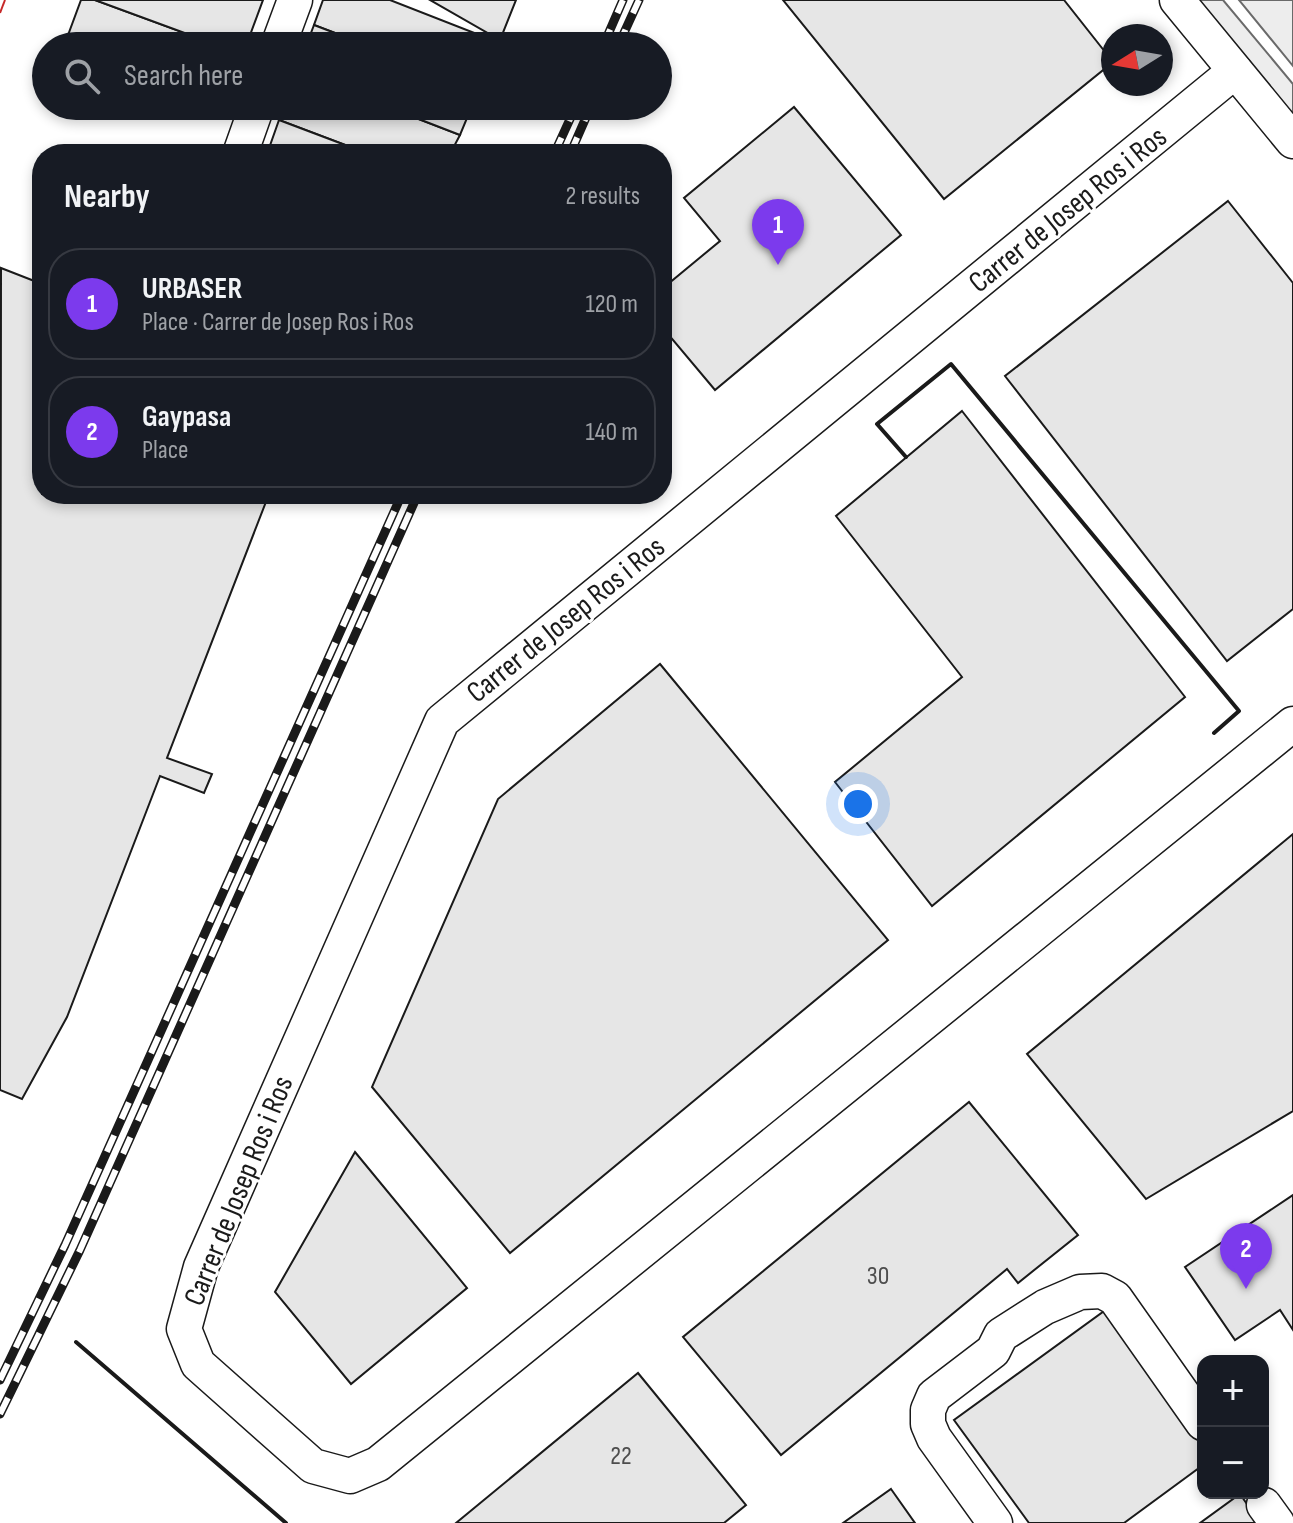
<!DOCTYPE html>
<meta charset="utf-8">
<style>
body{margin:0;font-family:"Sofia Sans Condensed",sans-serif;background:#242831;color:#f1f3f6}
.controls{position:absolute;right:24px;bottom:24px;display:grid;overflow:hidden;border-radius:16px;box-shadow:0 4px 12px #0003}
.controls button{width:72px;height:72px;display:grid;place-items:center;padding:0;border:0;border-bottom:2px solid #363941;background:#171b24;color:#f1f3f6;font:40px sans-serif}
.compass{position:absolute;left:1101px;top:24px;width:72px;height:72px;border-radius:50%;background:#171b24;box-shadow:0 4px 12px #0003;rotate:259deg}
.you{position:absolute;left:858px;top:804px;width:28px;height:28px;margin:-20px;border:6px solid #fff;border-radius:50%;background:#1a73e8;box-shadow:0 0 0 12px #1a73e833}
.badge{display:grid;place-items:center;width:52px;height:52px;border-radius:50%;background:#7c3aed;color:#fff;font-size:26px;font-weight:700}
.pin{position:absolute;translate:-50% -66px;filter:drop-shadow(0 2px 4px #0008)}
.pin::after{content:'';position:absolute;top:42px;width:28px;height:24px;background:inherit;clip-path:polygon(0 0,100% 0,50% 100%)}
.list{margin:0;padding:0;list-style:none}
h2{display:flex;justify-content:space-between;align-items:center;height:104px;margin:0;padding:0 32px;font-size:34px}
h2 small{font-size:26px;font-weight:400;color:#9ea1a6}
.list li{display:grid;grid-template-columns:52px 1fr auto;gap:24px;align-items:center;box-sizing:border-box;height:112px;margin:0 16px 16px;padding:0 16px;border:2px solid #363941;border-radius:32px}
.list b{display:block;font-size:30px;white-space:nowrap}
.list p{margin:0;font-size:26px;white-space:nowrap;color:#9ea1a6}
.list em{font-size:26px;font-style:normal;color:#9ea1a6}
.icon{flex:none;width:44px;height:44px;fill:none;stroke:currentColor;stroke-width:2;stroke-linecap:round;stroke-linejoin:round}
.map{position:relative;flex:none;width:1293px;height:1523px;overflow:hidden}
.search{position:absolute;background:#171b24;box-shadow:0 4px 12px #0003;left:32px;top:32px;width:640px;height:88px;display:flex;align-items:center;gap:20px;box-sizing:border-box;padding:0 28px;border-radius:44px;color:#9ea1a6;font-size:30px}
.panel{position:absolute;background:#171b24;box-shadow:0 4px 12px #0003;left:32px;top:144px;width:640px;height:360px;border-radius:32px}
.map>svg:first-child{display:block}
.built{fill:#ededed;stroke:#6a6a6a;stroke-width:2}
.building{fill:#e6e6e6;stroke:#1a1a1a;stroke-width:2}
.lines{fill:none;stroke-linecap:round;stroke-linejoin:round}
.minor-casing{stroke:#1a1a1a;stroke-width:37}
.minor{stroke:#fff;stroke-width:34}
.rail-casing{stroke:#1a1a1a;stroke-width:9}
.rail{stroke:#fff;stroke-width:6;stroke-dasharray:18;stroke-linecap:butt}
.wall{stroke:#1a1a1a;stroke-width:4}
.power{stroke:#c62828;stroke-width:2;stroke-dasharray:28 6 4 6;stroke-linecap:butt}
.labels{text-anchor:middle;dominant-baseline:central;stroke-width:6;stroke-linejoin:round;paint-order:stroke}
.number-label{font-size:26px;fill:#4d4d4d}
.street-label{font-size:30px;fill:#1a1a1a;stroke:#fff}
</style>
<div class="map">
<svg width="1293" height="1523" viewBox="0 0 1293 1523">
<rect width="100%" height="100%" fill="#fff"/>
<!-- built -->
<g class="built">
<path d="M1196 0H1223L1293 84V117Z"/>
<path d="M1239 0H1293V66Z"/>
</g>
<!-- building -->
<g class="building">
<path d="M81 0H95L220 46H64Z"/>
<path d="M95 0H263L246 46H220Z"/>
<path d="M323 0H390L500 43 498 46H369L314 25Z"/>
<path d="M430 0H516L500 40Z"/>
<path d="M783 0H1064L1113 62 944 199Z"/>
<path d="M314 25 369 46H306Z"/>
<path d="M284 106H385L460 135 450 154H369L279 120Z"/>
<path d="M385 106H472L460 135Z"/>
<path d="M794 107 901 235 715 390 662 327V289L720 241 684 198Z"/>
<path d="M279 120 369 154H267Z"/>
<path d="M1228 201 1293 283V609L1227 661 1005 376Z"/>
<path d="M1 268 42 284V494H269L167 758 212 774 204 793 160 776 67 1017 22 1099 0 1090Z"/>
<path d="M962 411 1185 697 932 906 835 782 962 677 836 516Z"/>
<path d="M660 664 888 940 510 1253 372 1087 498 799Z"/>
<path d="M1293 834V1111L1146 1199 1027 1054Z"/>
<path d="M969 1102 1078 1235 1018 1283 1007 1269 781 1455 683 1337Z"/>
<path d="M355 1152 467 1288 351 1384 275 1292Z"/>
<path d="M1293 1195V1330L1280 1310 1235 1340 1185 1267Z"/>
<path d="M1107 1309 1203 1442V1465L1124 1523H1029L954 1420Z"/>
<path d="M638 1373 746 1505 724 1523H456Z"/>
<path d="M891 1489 915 1523H843Z"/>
<path d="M1240 1494 1260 1523H1200Z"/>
</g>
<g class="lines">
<!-- minor casing -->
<g class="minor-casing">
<g id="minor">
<path d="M1177 0 1293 141"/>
<path d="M278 46 295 0"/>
<path d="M1235 71 442 721 201 1267 184 1329 198 1364 313 1466 350 1476 378 1464 1293 724"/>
<path d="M240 154 257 106"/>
<path d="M1264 1505 1277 1523"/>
<path d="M995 1523 934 1438 928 1424V1410L934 1396 993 1351 1001 1335 1045 1307 1080 1292 1102 1291 1115 1298 1203 1423"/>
</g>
</g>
<!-- minor -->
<use href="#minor" class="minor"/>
<!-- rail casing -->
<g class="rail-casing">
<g id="rail">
<path d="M603 46 623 0"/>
<path d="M618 46 639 0"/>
<path d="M554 154 576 106"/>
<path d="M570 154 591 106"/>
<path d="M0 1380 65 1245 402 494"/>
<path d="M0 1414 80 1250 418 494"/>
</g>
</g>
<!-- rail -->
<use href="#rail" class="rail"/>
<!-- wall -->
<g class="wall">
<path d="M906 457 877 424 951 364 1239 711 1214 733"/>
<path d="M76 1342 286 1523"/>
</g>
<!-- power -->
<path class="power" d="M0 13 5 0"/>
</g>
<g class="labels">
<!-- number labels -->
<g class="number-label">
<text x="878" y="1276">30</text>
<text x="621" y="1456">22</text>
</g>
<!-- street labels -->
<g class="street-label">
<text transform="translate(1068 210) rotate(-39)">Carrer de Josep Ros i Ros</text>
<text transform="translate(566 620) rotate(-39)">Carrer de Josep Ros i Ros</text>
<text transform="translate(239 1191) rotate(-68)">Carrer de Josep Ros i Ros</text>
</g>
</g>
</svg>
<div class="controls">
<button>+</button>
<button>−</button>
</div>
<svg class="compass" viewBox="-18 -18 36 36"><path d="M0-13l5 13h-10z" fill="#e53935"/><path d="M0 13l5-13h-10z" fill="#9ea1a6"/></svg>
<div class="you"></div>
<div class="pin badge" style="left:778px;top:265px">1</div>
<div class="pin badge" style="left:1246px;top:1289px">2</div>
<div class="search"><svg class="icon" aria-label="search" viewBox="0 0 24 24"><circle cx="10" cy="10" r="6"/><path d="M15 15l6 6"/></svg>Search here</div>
<section class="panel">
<h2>Nearby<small>2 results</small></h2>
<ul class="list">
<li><span class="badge">1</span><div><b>URBASER</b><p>Place · Carrer de Josep Ros i Ros</p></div><em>120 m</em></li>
<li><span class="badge">2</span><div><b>Gaypasa</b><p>Place</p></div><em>140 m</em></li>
</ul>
</section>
</div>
